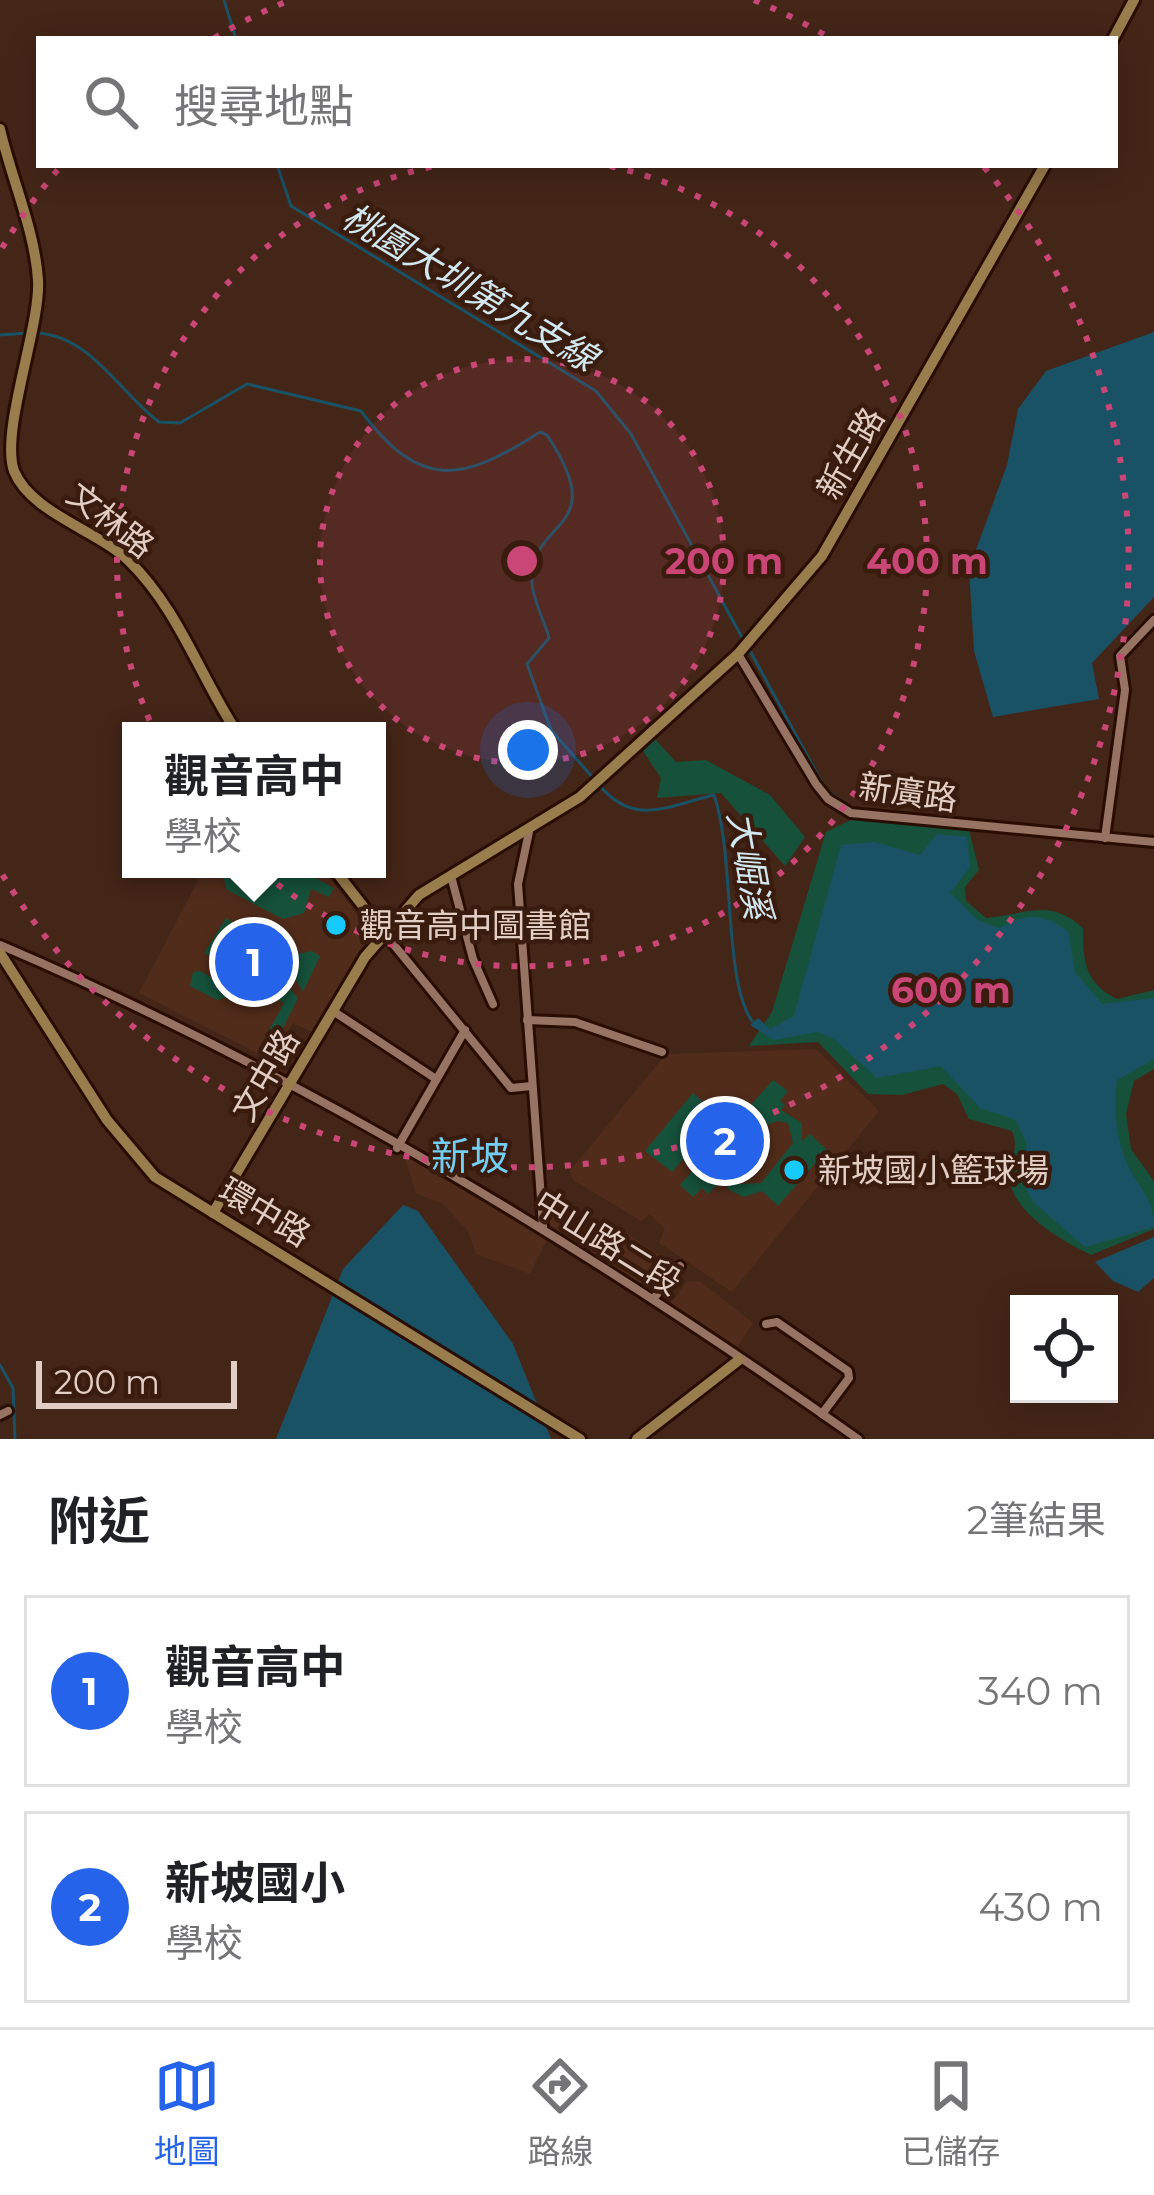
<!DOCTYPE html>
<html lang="zh-TW">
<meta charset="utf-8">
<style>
body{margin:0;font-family:Montserrat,"Noto Sans TC",sans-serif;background:#f2f2f2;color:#202124}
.controls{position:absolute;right:36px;bottom:36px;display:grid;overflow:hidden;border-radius:0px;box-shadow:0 6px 30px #0003}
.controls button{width:108px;height:108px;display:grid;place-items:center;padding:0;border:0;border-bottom:3px solid #e0e0e0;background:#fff;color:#202124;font:60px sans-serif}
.scale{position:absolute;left:36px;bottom:30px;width:201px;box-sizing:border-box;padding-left:12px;border:6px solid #e2cec5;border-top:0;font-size:33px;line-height:42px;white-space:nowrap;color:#e2cec5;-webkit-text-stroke:9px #391c0e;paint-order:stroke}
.you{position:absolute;left:528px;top:750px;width:42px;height:42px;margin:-30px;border:9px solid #fff;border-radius:50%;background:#1a73e8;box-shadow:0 0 0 18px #1a73e833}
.badge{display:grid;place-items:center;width:78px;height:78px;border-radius:50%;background:#2563eb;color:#fff;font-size:39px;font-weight:700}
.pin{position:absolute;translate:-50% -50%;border:6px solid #fff;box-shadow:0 3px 12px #0006}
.popup{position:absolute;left:122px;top:722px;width:264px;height:156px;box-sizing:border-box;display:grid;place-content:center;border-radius:0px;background:#fff;filter:drop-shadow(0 3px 9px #0005);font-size:39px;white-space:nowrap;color:#757577}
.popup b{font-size:45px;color:#202124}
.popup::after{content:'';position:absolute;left:50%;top:100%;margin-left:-24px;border:24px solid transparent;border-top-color:#fff}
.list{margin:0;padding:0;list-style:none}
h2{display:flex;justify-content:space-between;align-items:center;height:156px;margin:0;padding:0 48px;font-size:51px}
h2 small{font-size:39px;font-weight:400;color:#757577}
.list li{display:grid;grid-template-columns:78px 1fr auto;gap:36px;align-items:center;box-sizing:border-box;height:192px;margin:0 24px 24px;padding:0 24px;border:3px solid #e0e0e0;border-radius:0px}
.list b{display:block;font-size:45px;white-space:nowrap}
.list p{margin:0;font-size:39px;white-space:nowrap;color:#757577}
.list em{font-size:39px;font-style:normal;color:#757577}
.icon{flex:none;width:66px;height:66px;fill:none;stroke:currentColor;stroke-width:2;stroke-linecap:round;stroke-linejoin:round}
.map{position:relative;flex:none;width:1154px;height:1439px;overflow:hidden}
.search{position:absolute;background:#fff;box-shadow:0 6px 30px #0003;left:36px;right:36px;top:36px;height:132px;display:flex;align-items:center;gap:30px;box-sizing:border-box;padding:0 42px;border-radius:0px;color:#757577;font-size:45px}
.sheet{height:588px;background:#fff}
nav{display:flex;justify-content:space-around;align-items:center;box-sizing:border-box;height:168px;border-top:3px solid #e0e0e0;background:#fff;font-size:33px;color:#757577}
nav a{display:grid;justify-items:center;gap:6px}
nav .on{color:#2563eb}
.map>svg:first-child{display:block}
.built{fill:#522c1b}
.green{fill:#16523b;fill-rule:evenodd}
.water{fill:#1a5265}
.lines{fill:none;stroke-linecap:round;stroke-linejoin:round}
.stream{stroke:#1a5265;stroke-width:3}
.street-casing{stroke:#290d02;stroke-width:14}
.secondary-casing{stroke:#290d02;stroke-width:16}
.street{stroke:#977363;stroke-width:8}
.secondary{stroke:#997d4c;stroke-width:10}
.ring{fill:none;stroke:#ca4676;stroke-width:6;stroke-dasharray:6 12}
.poi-dot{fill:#16cafb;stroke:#391c0e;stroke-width:4.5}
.labels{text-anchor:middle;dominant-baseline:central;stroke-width:9;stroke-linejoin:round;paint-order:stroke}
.street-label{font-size:33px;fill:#e2cec5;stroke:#391c0e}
.poi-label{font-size:33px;fill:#e2cec5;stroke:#391c0e;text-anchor:start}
.water-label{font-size:36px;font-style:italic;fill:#d1e8f1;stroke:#391c0e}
.quarter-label{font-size:39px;fill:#73cff1;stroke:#391c0e}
.centre{fill:#ca4676;stroke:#391c0e;stroke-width:6}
.ring-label{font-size:36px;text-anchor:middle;font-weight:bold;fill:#ca4676;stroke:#391c0e;stroke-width:9;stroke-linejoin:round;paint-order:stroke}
</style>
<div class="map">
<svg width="1154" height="1439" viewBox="0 0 1154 1439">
<rect width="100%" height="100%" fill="#442618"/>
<!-- built -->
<g class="built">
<path d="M204 869H323L370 932 313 1032 293 1023 275 1062 139 993Z"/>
<path d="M816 1049 879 1111 732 1292 659 1243 665 1229 649 1214 641 1221 573 1180 570 1171 666 1054Z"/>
<path d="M404 1155 548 1237 530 1274 476 1254 468 1231 443 1204 416 1193Z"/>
<path d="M550 1201 591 1227 602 1218 672 1263 653 1292 548 1225Z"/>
<path d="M688 1281 701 1282 753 1323 736 1349 671 1303Z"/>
</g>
<!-- green -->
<g class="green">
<path d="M655 739 676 762 706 760 770 795 805 837 785 866 721 793 657 798 661 778 643 751Z"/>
<path d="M853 819 968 826 979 870 965 887 966 901 986 918C1027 915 1048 897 1083 928 1083 962 1085 983 1117 999L1154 990V1069L1134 1081 1126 1114 1131 1149 1154 1181V1229L1091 1255C1064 1242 1010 1212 1010 1177 1009 1159 1020 1149 1012 1131L969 1119 957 1094 943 1084 902 1095 868 1094 818 1042 749 1046 772 1012 826 832Z"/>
<path d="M221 869H298L334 888 329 897 311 889 304 913 283 919 227 890Z"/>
<path d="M226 918 267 941 249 956 243 977 204 953Z"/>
<path d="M276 947 290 956 311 951 320 956 303 992 288 966 269 959Z"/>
<path d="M200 971 225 985V998L217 1000 190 986 193 972Z"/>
<path d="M255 973 286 984 298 998 271 1052 260 1047 284 1003 249 984Z"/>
<path d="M773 1080 788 1091 780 1101 785 1105 781 1110 802 1123V1141L810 1134 827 1150 778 1206 762 1191 744 1197 729 1190 723 1178 708 1194 702 1188 693 1197 680 1185ZM778 1121 788 1123 793 1143 761 1183 740 1184 734 1163 767 1125Z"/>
<path d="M693 1093 720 1116 672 1172 645 1151Z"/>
</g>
<!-- water -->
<g class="water">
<path d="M1154 332V597L1092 663 1099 699 993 717 974 651 969 569 1007 465 1018 409 1046 371Z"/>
<path d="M937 834 967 837 970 867 950 893 979 921 1000 928C1029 912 1041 913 1068 931L1075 972 1102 1004 1154 998V1059L1117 1080C1113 1108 1116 1140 1128 1166 1140 1190 1154 1199 1154 1227L1085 1247 1033 1202 1019 1174 1027 1145 1016 1120 980 1108 941 1066 877 1078 834 1039 817 1032 774 1040 750 1025 758 1018 770 1029 794 1016 841 845 874 842 920 855Z"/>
<path d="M403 1205 418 1211 513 1344 551 1439H276L343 1269Z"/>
<path d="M1154 1237V1278L1138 1292 1113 1281 1095 1262Z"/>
</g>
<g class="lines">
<!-- stream -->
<g class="stream">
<path d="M224 0 236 39"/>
<path d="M277 165 291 206 596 391 631 434 744 641"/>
<path d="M37 333C91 336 119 392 159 422L180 423 247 384 361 411C420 490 461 483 540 432L547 435C613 534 529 516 532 582 532 599 545 621 549 638L527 664 551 730 594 779"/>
<path d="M0 335 28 333"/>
<path d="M749 649 826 790 854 810"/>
<path d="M600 786C635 827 667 806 714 795 735 854 723 980 752 1021"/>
<path d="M1108 834 1154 838"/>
<path d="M0 1365 13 1388 15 1439"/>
</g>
<!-- street casing -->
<g class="street-casing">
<g id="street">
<path d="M738 654 816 784 828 799 851 813 1154 842"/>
<path d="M529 832 518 884 543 1226"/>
<path d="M1105 838 1125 690 1120 656 1154 620"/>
<path d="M451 876 473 959 493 1004"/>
<path d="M385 934 511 1088 532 1086"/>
<path d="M0 945C304 1075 588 1248 858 1439"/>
<path d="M333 1011 436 1079"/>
<path d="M527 1020 575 1022 662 1052"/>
<path d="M397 1148 465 1030"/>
<path d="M654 1298 680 1266"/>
<path d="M766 1324 777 1322 848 1371 849 1378 822 1414"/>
<path d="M0 1415 8 1411"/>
</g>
</g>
<!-- secondary casing -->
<g class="secondary-casing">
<g id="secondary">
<path d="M1113 39 1134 0"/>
<path d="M0 129C11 177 35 231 38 280 41 325 0 431 14 471 31 513 97 530 129 561 178 609 199 674 236 731"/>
<path d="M334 869 384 933"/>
<path d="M0 953 107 1120 155 1177 580 1439"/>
<path d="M213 1213 365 957 419 895 580 797 738 654 822 556 1045 165"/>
<path d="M637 1439 739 1360"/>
</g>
</g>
<!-- street -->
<use href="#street" class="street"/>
<!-- secondary -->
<use href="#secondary" class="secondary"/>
</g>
<!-- distance rings -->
<circle cx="522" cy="561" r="202" fill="#ca4676" fill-opacity=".12"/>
<g class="ring">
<circle cx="522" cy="561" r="202"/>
<path d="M610 166A405 405 0 1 1 434 166"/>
<path d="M2 248A607 607 0 0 1 60 167M214 38A607 607 0 0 1 290 0M754 0A607 607 0 0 1 830 38M984 167A607 607 0 1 1 2 874"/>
</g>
<!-- markers -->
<g class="poi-dot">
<circle cx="336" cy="925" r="12"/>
<circle cx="794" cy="1170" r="12"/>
</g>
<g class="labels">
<!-- street labels -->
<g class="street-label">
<text transform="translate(850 453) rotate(-60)">新生路</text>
<text transform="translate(111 520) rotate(38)">文林路</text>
<text transform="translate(908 792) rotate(8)">新廣路</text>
<text transform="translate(265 1075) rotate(-60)">文中路</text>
<text transform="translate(265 1212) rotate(31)">環中路</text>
<text transform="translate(608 1242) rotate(32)">中山路二段</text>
</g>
<!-- poi labels -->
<g class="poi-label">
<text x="360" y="925">觀音高中圖書館</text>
<text x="818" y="1170">新坡國小籃球場</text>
</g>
<!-- water labels -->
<g class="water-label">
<text transform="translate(470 287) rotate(31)">桃園大圳第九支線</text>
<text transform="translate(750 865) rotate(80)">大崛溪</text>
</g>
<!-- quarter labels -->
<g class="quarter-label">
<text x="470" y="1156">新坡</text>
</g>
</g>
<circle cx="522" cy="561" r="18" class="centre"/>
<g class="ring-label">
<text x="724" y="574">200 m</text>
<text x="927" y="574">400 m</text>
<text x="951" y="1003">600 m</text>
</g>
</svg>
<div class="controls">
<button><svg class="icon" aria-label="locate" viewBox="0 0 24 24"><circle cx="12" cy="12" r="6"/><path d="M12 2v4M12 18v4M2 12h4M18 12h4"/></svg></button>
</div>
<div class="scale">200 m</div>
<div class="you"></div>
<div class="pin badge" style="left:254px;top:962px">1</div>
<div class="popup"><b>觀音高中</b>學校</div>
<div class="pin badge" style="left:725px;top:1141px">2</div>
<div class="search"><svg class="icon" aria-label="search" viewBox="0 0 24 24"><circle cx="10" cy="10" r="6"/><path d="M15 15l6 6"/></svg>搜尋地點</div>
</div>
<section class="sheet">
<h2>附近<small>2筆結果</small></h2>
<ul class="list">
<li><span class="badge">1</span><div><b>觀音高中</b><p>學校</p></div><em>340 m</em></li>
<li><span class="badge">2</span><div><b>新坡國小</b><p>學校</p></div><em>430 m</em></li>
</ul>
</section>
<nav>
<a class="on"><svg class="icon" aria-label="map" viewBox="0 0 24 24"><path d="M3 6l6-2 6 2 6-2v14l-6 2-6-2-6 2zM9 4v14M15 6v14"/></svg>地圖</a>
<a><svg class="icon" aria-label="directions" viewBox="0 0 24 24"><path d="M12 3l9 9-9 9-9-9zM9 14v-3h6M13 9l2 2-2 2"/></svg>路線</a>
<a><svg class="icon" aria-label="saved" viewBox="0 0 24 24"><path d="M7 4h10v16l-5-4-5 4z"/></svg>已儲存</a>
</nav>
